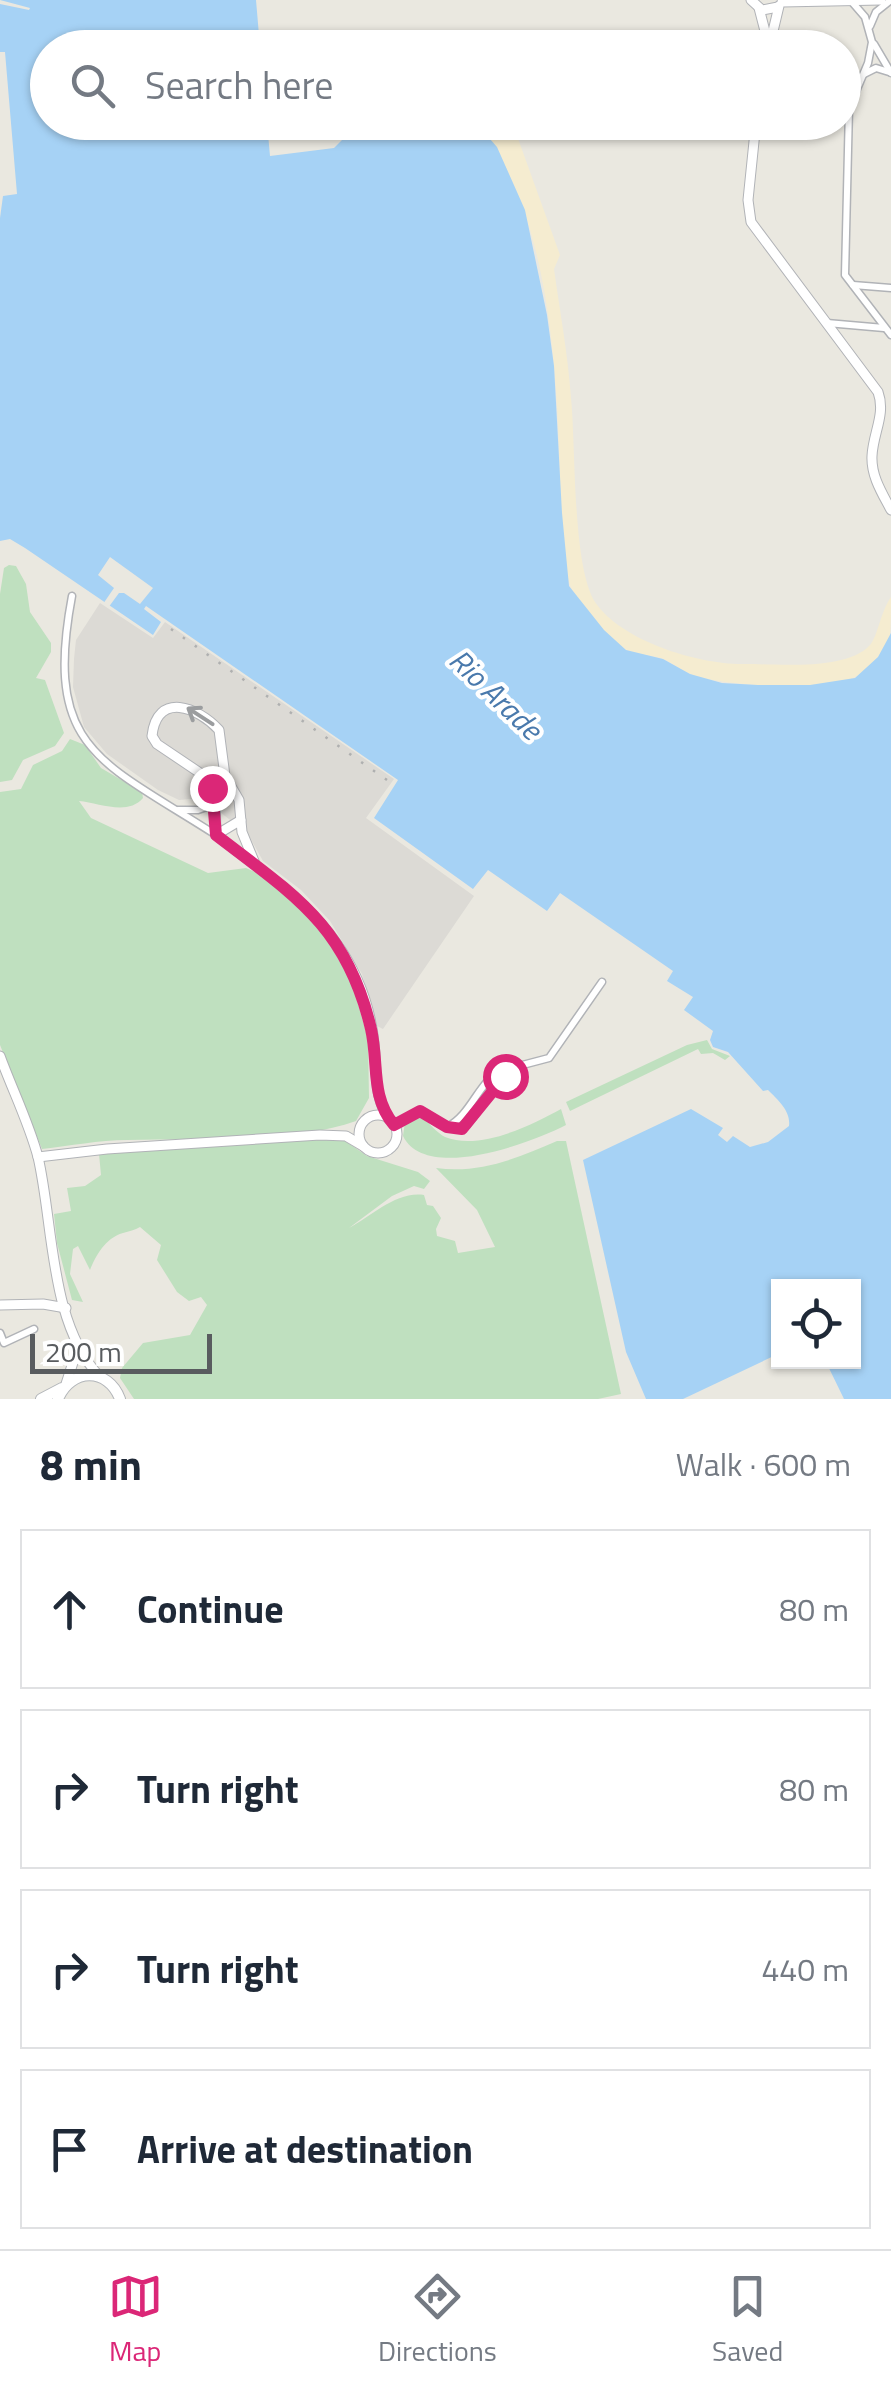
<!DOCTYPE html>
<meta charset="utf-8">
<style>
body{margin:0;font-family:"Titillium Web",sans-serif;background:#f6f6f7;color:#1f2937}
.controls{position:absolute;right:30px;bottom:30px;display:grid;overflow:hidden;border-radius:0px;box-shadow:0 2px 8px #0004}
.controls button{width:90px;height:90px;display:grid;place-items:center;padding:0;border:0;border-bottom:2px solid #e0e1e3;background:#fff;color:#1f2937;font:50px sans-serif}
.scale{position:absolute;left:30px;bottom:25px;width:182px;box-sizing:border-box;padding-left:10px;border:5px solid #595c5f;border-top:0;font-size:28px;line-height:35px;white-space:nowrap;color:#595c5f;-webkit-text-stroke:8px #fff;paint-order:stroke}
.stop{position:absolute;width:30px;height:30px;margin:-22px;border:8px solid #db2777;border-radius:50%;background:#fff}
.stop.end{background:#db2777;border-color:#fff;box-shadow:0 2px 10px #0008}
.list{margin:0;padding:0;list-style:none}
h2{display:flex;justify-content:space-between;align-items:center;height:130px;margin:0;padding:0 40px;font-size:42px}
h2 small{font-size:32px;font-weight:400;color:#747a83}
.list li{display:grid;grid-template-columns:65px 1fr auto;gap:30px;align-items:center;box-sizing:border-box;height:160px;margin:0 20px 20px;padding:0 20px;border:2px solid #e0e1e3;border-radius:0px}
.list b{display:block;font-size:38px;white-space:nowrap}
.list em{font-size:32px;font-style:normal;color:#747a83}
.icon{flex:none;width:55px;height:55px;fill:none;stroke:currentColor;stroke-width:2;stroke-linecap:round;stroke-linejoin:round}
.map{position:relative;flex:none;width:891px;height:1399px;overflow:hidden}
.search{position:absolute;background:#fff;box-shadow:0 2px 8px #0004;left:30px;right:30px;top:30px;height:110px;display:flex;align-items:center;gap:25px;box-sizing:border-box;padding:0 35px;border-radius:55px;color:#747a83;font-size:38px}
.sheet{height:850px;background:#fff}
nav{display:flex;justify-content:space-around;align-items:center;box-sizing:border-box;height:140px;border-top:2px solid #e0e1e3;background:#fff;font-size:28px;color:#747a83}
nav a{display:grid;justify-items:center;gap:5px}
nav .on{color:#db2777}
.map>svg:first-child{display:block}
.industrial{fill:#dcdad5}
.green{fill:#bfe0bf}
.sand{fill:#f5ecd0}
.water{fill:#a6d2f5}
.pier{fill:#eae8e0}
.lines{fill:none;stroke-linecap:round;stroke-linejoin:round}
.minor-casing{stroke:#b1b3b7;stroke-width:9}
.tertiary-casing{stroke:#b1b3b7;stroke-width:11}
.secondary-casing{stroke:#b2b5b9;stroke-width:12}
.minor{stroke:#fff;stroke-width:6}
.tertiary{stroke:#fff;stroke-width:9}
.secondary{stroke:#fff;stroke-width:10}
.rail{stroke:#afb0b0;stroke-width:2.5;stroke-dasharray:2.5 12;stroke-linecap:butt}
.oneway{stroke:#9b9d9f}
.route{stroke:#db2777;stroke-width:12}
.labels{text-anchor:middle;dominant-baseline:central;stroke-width:8;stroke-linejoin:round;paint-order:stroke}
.water-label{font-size:30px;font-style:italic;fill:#4979ac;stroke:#fff}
</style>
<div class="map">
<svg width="891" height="1399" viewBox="0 0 891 1399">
<rect width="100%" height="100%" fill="#eae8e0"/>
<!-- industrial -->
<path class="industrial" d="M100 603 153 638 165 622 394 779 366 818 474 896 383 1029 377 1026 362 974 330 921 301 890 263 861 248 834 202 798 179 800 158 790 107 754 84 727 73 687 74 659 76 640Z"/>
<!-- green -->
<g class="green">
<path d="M9 565 16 566 26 584 30 612 51 643V652L36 678 45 680 64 733 55 746 23 760 12 780 0 782V594L4 568Z"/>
<path d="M70 739 85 745 101 768 142 792 143 798C128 816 99 803 79 801L91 818 208 873 246 868 255 872 276 885 322 930 352 983 368 1039 369 1098 356 1121C290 1144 197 1138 127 1140 99 1140 70 1146 42 1149L0 1045V792L21 789 33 765 62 751Z"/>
<path d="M707 1040 712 1049 730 1056 725 1060 713 1053 701 1054 698 1049 570 1111 566 1102 687 1045Z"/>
<path d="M561 1109 566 1125C533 1142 426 1183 403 1136L405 1122 421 1115C428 1122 437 1133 445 1137 480 1151 532 1125 561 1109Z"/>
<path d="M341 1138 367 1156 418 1172 430 1181 424 1189 414 1186 392 1196 349 1228C372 1216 396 1191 424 1195L427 1205 433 1206 441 1218 436 1229 437 1236 455 1241 458 1253 495 1247 477 1210 436 1168C480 1174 518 1158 557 1141H566L621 1394 598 1399H134L120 1378 122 1368 143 1343 190 1335 207 1305 201 1297 189 1301 177 1292 157 1260 161 1245 140 1227C135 1230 129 1231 123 1233 105 1238 95 1257 90 1270L78 1246 73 1249 70 1274 83 1302 72 1300 57 1243 54 1214 71 1211 67 1188 85 1186 101 1175 99 1154Z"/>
</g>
<!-- sand -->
<path class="sand" d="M476 123H502L516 133 560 255 554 269C560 312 568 355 571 398 576 447 572 565 595 602 621 641 699 665 745 664 777 664 847 671 870 645 878 636 880 613 891 597 891 609 891 624 890 635 885 650 871 668 857 676 830 693 723 686 693 675 683 671 675 665 666 660 653 654 634 656 623 648 604 634 586 610 573 591 562 575 561 501 560 478 557 370 549 206 476 123Z"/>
<!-- water -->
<path class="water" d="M0 0H256L260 47 48 48V122L267 123 270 156 334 148 355 127 397 122 476 123 497 147 525 210 547 315 554 366 562 513 569 586 604 630 626 650 663 659 690 674 722 683 758 685H810L855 678 878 657 891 633V1399H844L826 1362H854V1286H778V1354L683 1399H646L626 1352 583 1160 691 1109 723 1128 718 1135 727 1142 733 1136 750 1147 768 1142 789 1126C791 1111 778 1100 768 1090L763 1091 728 1052 713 1047 710 1040 713 1031 684 1010 693 997 667 981 673 971 560 893 547 911 488 870 473 889 374 818 398 780 146 606 144 609 161 622 153 635 25 548 10 539 0 541V218L3 196 17 194 5 52H0V4L29 10 30 8Z"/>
<!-- pier -->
<path class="pier" d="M110 557 153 588 140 604 124 593H119L108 608 103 604 114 588 98 575Z"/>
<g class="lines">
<!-- minor casing -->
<g class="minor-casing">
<g id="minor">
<path d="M852 2 865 17 872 42 868 63 849 108 845 275 891 335"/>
<path d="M870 26 876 12 891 0"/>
<path d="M874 44 891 73"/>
<path d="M864 74 876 68 889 72"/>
<path d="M797 131 798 122"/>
<path d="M853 285 891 288"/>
<path d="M827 323 884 328"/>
<path d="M72 596C43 750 101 761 216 835"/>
<path d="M178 810H198L215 804"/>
<path d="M394 1125 420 1111C434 1120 450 1135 467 1125L511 1068 549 1058 602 982"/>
<path d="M447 1127C475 1113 479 1074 511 1066"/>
<path d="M0 1333 4 1343 34 1329"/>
</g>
</g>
<!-- tertiary casing -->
<g class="tertiary-casing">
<g id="tertiary">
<path d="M751 0 762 10 778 7"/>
<path d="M782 2 881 0"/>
<path d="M759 8 767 39"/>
<path d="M769 48 779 6"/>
<path d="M756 122 748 200 751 222 878 392C886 414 873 433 872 456 871 476 882 493 891 510"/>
<path d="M216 835 241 820"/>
<path d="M256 866 242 832 239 800 225 776 219 730C198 707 157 691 152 736L157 744 206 777 215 796 216 835 256 866C318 911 366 963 374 1043 377 1070 373 1096 389 1119"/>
<path d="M0 1056C12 1089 29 1123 38 1157 54 1226 49 1323 100 1377"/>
<circle cx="378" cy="1134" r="19"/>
<path d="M38 1157 107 1149 320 1135 346 1136 363 1146"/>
<path d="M0 1305 43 1304 66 1308"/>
<path d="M66 1384 77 1350"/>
</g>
</g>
<!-- secondary casing -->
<g class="secondary-casing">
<g id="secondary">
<path d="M41 1399 62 1388"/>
<path d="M58 1399C71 1368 108 1367 120 1399"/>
</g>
</g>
<!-- minor -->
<use href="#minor" class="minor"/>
<!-- tertiary -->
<use href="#tertiary" class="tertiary"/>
<!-- secondary -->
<use href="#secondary" class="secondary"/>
<!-- rail -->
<path class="rail" d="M171 629 387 780"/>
</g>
<!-- one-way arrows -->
<defs><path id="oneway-shaft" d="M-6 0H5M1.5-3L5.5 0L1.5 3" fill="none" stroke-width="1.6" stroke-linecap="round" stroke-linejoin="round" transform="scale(2.5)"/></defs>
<use class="oneway" href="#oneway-shaft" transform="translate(200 716) rotate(-147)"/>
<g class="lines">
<!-- route -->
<path class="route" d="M212 788 216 835C294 895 347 926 371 1029 379 1063 370 1096 394 1125L420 1111 447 1127 462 1129 505 1076"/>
</g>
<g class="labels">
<!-- water labels -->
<g class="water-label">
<text transform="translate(496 694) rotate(44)">Rio Arade</text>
</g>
</g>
</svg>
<div class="controls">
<button><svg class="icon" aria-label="locate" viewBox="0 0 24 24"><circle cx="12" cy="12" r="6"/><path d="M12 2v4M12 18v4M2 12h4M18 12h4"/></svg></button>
</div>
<div class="scale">200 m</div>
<div class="stop" style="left:505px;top:1076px"></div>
<div class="stop end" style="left:212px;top:788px"></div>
<div class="search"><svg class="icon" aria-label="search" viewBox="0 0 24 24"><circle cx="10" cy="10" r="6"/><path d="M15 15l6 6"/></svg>Search here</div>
</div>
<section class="sheet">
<h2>8 min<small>Walk · 600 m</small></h2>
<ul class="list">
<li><svg class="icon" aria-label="ahead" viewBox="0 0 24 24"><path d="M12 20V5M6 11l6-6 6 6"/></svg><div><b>Continue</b></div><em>80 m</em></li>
<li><svg class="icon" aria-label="right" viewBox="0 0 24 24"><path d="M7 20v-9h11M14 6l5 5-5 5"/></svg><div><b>Turn right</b></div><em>80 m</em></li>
<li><svg class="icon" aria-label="right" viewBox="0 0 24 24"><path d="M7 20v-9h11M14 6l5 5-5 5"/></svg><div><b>Turn right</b></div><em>440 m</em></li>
<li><svg class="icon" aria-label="arrive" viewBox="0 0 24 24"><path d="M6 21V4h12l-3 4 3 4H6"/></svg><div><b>Arrive at destination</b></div></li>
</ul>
</section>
<nav>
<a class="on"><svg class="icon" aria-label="map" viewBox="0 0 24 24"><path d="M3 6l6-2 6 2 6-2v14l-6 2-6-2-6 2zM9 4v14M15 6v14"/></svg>Map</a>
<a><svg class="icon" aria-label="directions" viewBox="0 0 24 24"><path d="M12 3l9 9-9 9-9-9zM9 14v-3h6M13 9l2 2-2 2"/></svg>Directions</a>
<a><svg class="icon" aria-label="saved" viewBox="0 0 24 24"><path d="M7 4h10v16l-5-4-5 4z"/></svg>Saved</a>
</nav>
